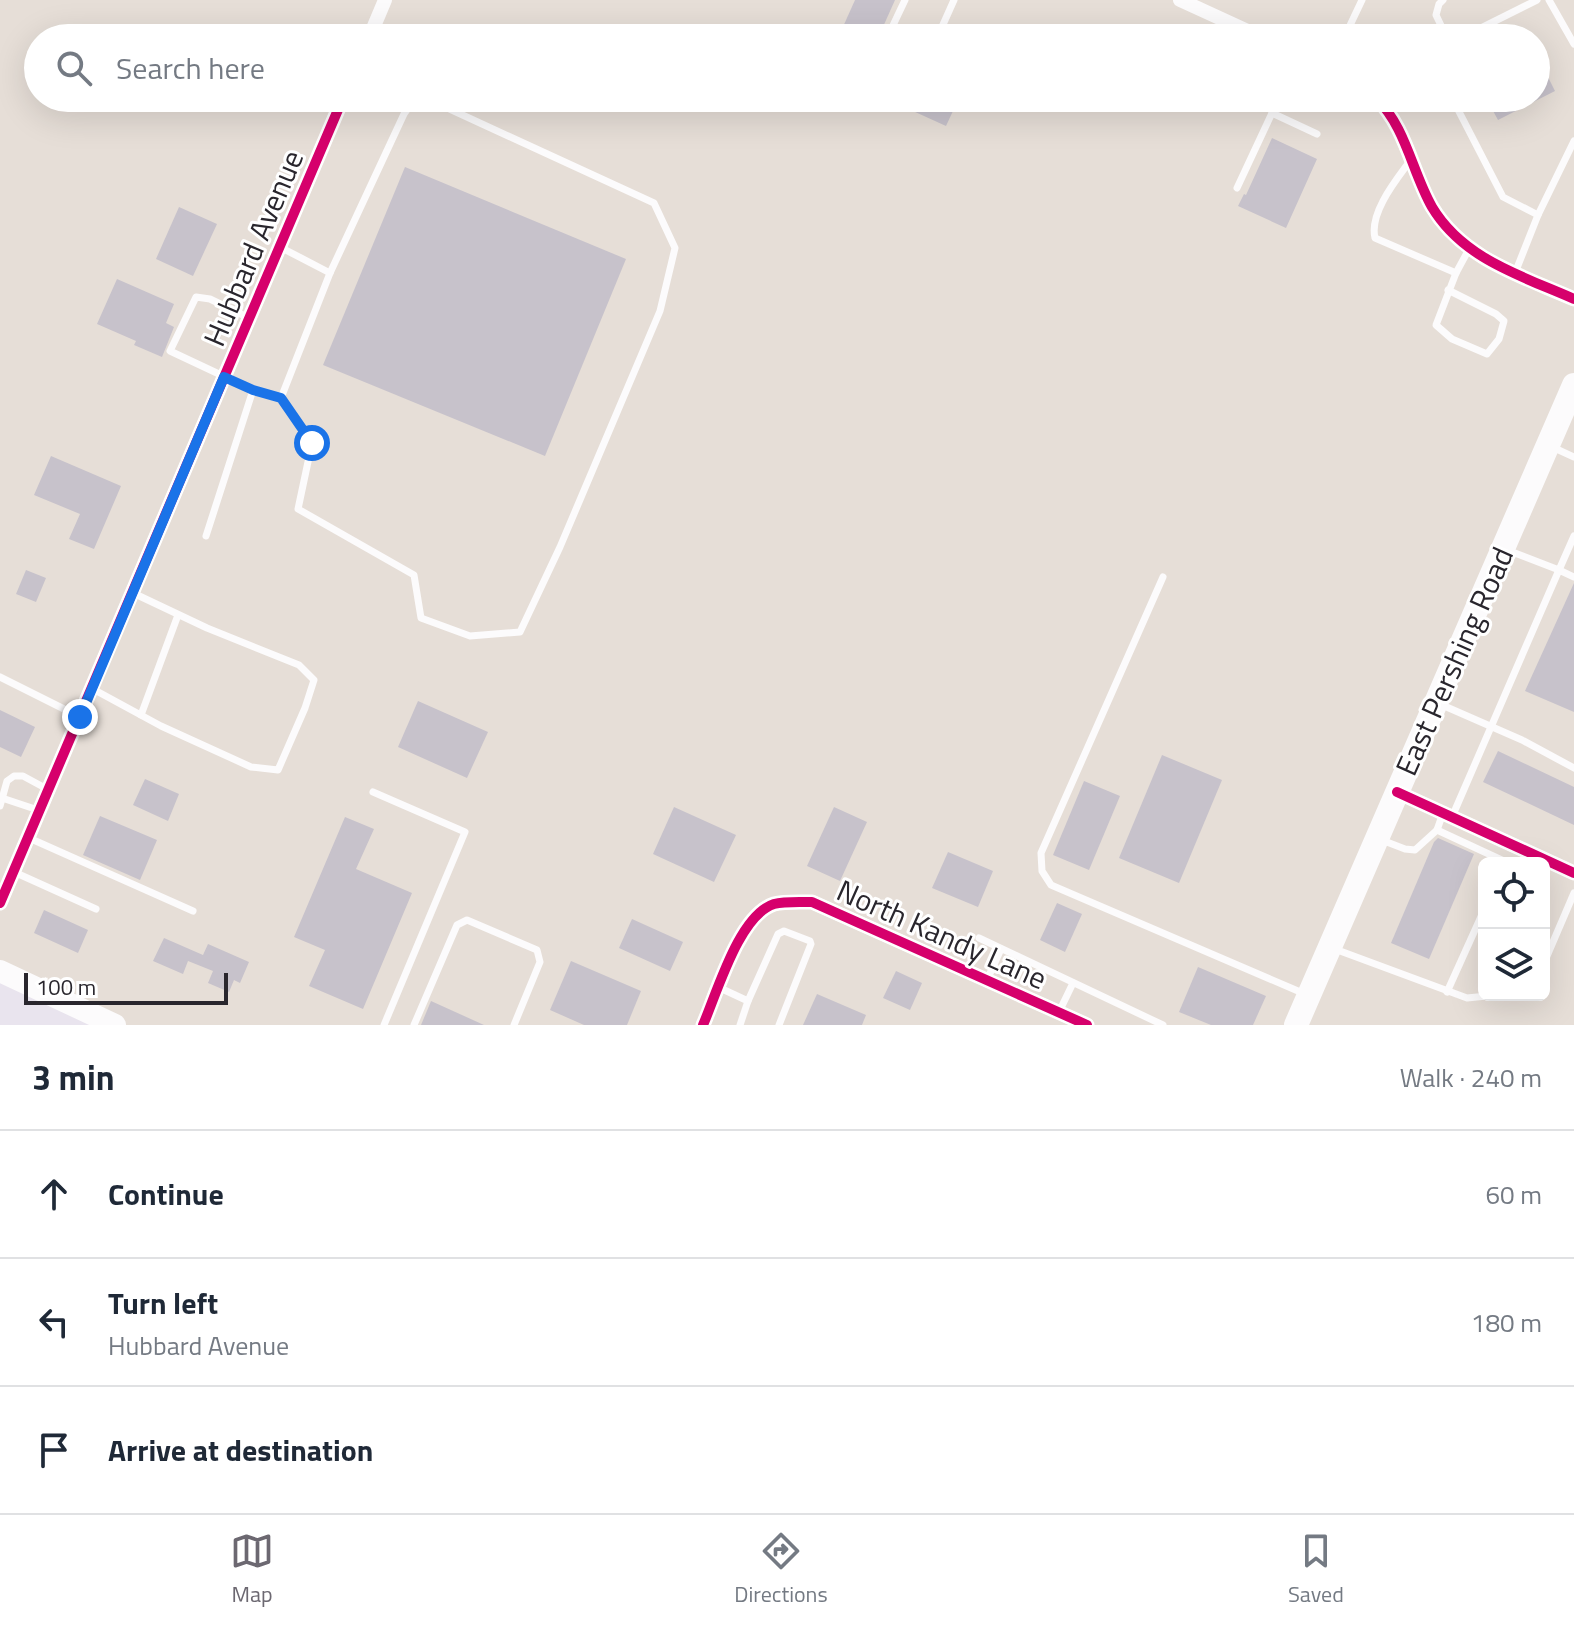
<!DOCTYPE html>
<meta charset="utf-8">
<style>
body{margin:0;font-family:"Titillium Web",sans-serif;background:#f2f2f3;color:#1f2937}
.controls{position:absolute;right:24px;bottom:24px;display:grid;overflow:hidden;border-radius:12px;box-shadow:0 8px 32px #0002}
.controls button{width:72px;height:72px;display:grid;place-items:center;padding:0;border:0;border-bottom:2px solid #e0e1e3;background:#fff;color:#1f2937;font:40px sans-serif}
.scale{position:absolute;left:24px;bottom:20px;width:204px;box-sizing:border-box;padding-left:8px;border:4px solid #29262d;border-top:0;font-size:22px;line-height:28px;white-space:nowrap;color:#29262d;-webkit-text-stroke:6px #fff;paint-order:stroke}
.stop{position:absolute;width:24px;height:24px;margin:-18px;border:6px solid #1a73e8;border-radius:50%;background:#fff}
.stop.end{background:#1a73e8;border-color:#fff;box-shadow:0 2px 8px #0008}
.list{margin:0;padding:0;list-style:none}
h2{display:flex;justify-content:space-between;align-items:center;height:104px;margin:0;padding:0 32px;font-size:34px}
h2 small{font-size:26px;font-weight:400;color:#747a83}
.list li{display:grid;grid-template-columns:52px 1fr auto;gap:24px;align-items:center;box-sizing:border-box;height:128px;padding:0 32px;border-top:2px solid #e0e1e3}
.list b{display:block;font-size:30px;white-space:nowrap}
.list p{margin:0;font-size:26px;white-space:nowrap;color:#747a83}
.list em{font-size:26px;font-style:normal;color:#747a83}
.icon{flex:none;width:44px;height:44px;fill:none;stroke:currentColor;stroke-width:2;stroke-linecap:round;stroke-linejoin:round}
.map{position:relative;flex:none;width:1574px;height:1025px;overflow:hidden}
.search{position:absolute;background:#fff;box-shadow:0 8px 32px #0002;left:24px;right:24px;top:24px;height:88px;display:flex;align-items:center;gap:20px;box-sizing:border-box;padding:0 28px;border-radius:44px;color:#747a83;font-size:30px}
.sheet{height:488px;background:#fff}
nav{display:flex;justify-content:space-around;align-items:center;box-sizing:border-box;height:112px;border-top:2px solid #e0e1e3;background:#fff;font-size:22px;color:#747a83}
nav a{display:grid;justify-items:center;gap:4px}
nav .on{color:#6c6871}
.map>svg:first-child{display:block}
.industrial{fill:#e6ded7;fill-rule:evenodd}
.building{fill:#c7c2cb}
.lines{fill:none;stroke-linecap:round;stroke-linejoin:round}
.lane{stroke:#fcfbfc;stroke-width:7}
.street{stroke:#fcfbfc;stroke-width:14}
.secondary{stroke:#fcfbfc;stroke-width:22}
.primary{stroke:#fcfbfc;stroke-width:24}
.cycleway-casing{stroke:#fff;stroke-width:15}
.cycleway{stroke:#d6006c;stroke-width:10}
.route{stroke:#1a73e8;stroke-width:10}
.labels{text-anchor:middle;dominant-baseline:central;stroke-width:6;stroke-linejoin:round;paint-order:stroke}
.street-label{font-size:30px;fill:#29262d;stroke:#fff}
</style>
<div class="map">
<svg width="1574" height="1025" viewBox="0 0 1574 1025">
<rect width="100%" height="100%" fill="#e9e4ee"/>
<!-- industrial -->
<path class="industrial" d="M0 0H1574V1025H115L0 971ZM38 38H1536V98H38ZM1484 863H1544V995H1484Z"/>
<!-- building -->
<g class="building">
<path d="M855 0H895L878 38H838Z"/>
<path d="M1536 53 1555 91 1498 120 1486 98H1536Z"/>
<path d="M919 98H959L946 126 913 111Z"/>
<path d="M1272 138 1317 159 1286 228 1238 206 1244 194 1246 195Z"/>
<path d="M405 167 626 259 545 456 323 365Z"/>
<path d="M179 207 217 224 193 276 156 259Z"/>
<path d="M117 279 174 304 166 323 174 327 162 357 134 345 136 341 97 324Z"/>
<path d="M51 456 121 486 94 549 69 539 80 514 34 495Z"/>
<path d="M26 570 46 578 36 602 16 594Z"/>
<path d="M1574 583V712L1525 691Z"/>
<path d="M418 701 488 732 467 778 398 747Z"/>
<path d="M0 710 35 727 21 757 0 747Z"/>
<path d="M1498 751 1574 787V825L1483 782Z"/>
<path d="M1162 755 1222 780 1179 883 1119 858Z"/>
<path d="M145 779 179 794 168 821 133 805Z"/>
<path d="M1084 781 1120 796 1089 870 1053 855Z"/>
<path d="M674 807 736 835 714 882 653 854Z"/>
<path d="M834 807 867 822 840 881 807 866Z"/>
<path d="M100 816 157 840 140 880 83 855Z"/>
<path d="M345 817 374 829 356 869 412 893 363 1009 309 986 325 950 294 937Z"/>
<path d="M1438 838 1474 854 1429 959 1391 943 1434 842Z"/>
<path d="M948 852 993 871 978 907 932 888Z"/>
<path d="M1057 903 1082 914 1065 952 1040 940Z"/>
<path d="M44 910 88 930 78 953 34 933Z"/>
<path d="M632 919 683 942 670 971 619 948Z"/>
<path d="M164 938 203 955 208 944 249 962 240 983 234 980 229 992 208 983 213 971 188 961 183 974 153 961Z"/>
<path d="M571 961 641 991 627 1025H584L550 1010Z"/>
<path d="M1198 967 1266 996 1253 1025H1211L1179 1012Z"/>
<path d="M896 971 922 983 910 1010 883 998Z"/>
<path d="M817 994 866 1015 862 1025H803Z"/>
<path d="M431 1001 484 1025H421Z"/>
</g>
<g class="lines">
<!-- lane -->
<g class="lane">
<path d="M1443 0 1439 4 1436 15 1447 38"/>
<path d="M1549 0 1574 44"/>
<path d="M887 38 905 0"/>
<path d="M937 38 954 0"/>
<path d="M1344 38 1362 0"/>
<path d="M1461 38 1537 0"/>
<path d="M1452 98 1503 197 1538 215"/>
<path d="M1272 113 1317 134"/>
<path d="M1410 161C1396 180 1369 213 1375 238L1456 273 1469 249"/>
<path d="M1237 188 1279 98"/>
<path d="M280 247 330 273"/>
<path d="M1515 273 1538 215 1574 141"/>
<path d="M1448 290 1496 314 1504 321 1499 339 1487 354 1452 339 1436 325 1456 273"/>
<path d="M249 318 210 299 196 297 170 351 253 390 281 398 312 443 298 509 414 575 421 618 470 636 520 632 560 547 660 311 675 248 654 203 430 100H414L404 114 330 273 281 398"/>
<path d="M1550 446 1574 457"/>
<path d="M206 536 253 390"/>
<path d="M1507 550 1559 570 1574 536"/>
<path d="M1163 577 1041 853 1042 871 1051 885 1305 994"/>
<path d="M0 677 80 717"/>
<path d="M91 688 161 726 251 767 278 770 305 708 314 680 299 665 207 628 133 593"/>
<path d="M1442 705 1522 740 1574 768"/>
<path d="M141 715 178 615"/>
<path d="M373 792 465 832 384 1025"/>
<path d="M2 798 38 810"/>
<path d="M0 806 7 781 14 776H23L47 789"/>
<path d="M1452 817 1559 570 1574 577"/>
<path d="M1437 830 1506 862"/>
<path d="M29 838 193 911"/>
<path d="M1379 839 1405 849 1415 850 1437 830 1443 813"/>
<path d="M14 872 96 909"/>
<path d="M979 938 1163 1025"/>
<path d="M1332 948 1467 998 1497 995"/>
<path d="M1544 963 1574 893"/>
<path d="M987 980 1001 949"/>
<path d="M720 988 748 1001 740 1025"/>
<path d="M1447 992 1484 910"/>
<path d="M748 1001 778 934 784 931 810 941 811 944 779 1025"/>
<path d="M1059 1012 1073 983"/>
<path d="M414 1025 457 925 467 920 537 950 540 962 514 1025"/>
</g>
<!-- street -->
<g class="street">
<path d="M1180 0 1263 38"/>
<path d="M369 38 385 0"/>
<path d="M1376 98C1406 127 1412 172 1432 207 1463 259 1522 276 1574 299"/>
<path d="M1397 792 1574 873"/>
<path d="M0 903 343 98"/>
<path d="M703 1025C717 993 739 915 774 904 785 901 800 902 812 902L1087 1025"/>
</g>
<!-- secondary -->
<path class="secondary" d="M0 971 115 1025"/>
<!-- primary -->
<path class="primary" d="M1296 1025 1574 385"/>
<!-- cycleway casing -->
<g class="cycleway-casing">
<g id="cycleway">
<path d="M1376 98C1406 127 1412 172 1432 207 1463 259 1522 276 1574 299"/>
<path d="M1397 792 1574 873"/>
<path d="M0 903 343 98"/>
<path d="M703 1025C717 993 739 915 774 904 785 901 800 902 812 902L1087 1025"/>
</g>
</g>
<!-- cycleway -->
<use href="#cycleway" class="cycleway"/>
</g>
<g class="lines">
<!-- route -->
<path class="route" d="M80 717 224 377 253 390 281 398 312 443"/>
</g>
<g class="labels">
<!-- street labels -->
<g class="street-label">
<text transform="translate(253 248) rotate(-67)">Hubbard Avenue</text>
<text transform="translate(1454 661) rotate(-66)">East Pershing Road</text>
<text transform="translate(942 934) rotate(24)">North Kandy Lane</text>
</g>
</g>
</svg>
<div class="controls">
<button><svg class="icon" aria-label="locate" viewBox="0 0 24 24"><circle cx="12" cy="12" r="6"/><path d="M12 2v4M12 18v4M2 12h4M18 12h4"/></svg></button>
<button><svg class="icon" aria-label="layers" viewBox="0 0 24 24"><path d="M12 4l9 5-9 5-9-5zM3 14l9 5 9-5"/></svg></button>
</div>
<div class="scale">100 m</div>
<div class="stop" style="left:312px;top:443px"></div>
<div class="stop end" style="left:80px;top:717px"></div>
<div class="search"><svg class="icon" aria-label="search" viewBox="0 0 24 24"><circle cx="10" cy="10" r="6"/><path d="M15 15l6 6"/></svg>Search here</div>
</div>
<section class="sheet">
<h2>3 min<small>Walk · 240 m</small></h2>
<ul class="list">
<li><svg class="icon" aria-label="ahead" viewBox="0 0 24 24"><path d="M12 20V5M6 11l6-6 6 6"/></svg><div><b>Continue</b></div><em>60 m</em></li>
<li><svg class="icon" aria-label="left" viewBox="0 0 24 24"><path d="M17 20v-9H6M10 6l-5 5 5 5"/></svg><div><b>Turn left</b><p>Hubbard Avenue</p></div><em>180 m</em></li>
<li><svg class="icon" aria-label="arrive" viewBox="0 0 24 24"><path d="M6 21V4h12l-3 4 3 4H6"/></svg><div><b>Arrive at destination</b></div></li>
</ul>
</section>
<nav>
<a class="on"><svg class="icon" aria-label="map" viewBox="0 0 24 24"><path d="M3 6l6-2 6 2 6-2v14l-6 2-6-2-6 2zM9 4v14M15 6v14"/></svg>Map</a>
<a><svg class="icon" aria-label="directions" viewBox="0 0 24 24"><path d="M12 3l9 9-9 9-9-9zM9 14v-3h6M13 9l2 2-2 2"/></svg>Directions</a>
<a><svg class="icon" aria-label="saved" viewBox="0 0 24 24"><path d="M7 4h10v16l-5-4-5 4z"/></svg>Saved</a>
</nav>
